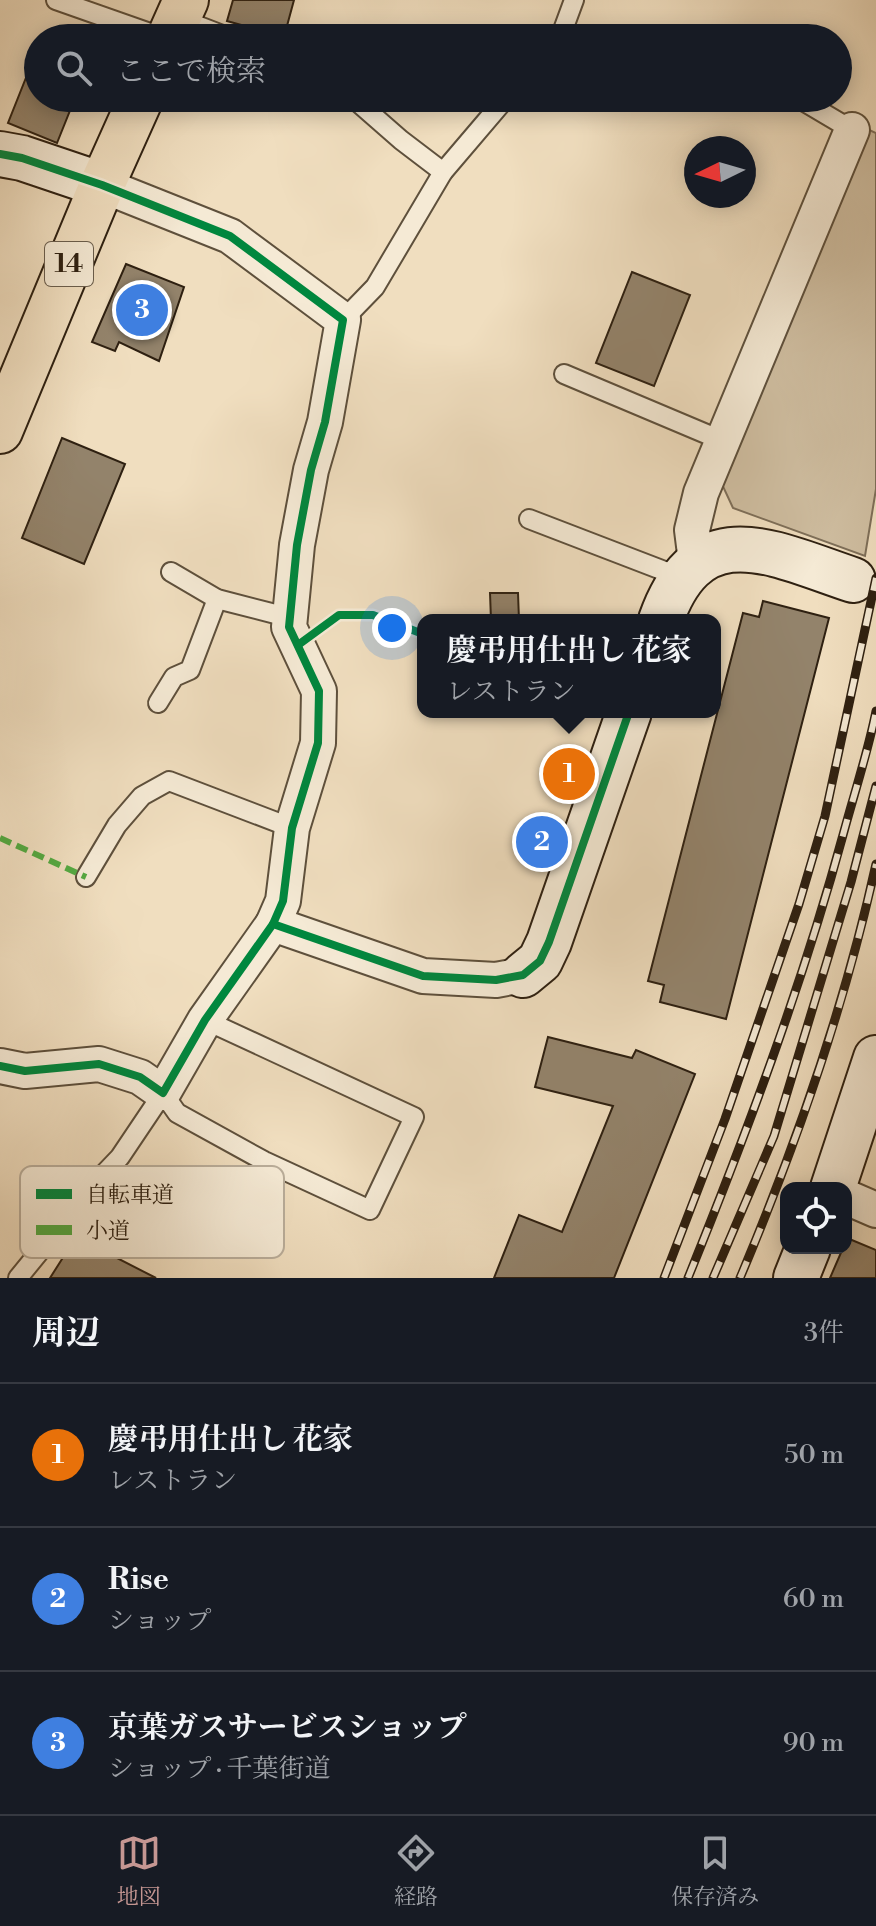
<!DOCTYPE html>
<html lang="ja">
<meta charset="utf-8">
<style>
body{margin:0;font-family:"Libre Bodoni","Noto Serif JP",serif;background:#20242c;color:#f1f3f6}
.controls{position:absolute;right:24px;bottom:24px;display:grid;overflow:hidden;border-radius:16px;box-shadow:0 4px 20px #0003}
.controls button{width:72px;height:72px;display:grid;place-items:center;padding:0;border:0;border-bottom:2px solid #363941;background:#171b24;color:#f1f3f6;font:40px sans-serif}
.compass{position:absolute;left:684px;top:136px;width:72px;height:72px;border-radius:50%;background:#171b24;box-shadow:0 4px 20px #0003;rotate:265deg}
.you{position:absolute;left:392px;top:628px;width:28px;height:28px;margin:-20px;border:6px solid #fff;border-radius:50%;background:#1a73e8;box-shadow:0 0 0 12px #1a73e833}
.badge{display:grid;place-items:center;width:52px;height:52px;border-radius:50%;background:#c59692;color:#fff;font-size:26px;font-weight:700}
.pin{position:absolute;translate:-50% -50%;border:4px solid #fff;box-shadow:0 2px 8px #0006}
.popup{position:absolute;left:417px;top:614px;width:304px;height:104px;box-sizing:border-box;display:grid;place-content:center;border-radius:16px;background:#171b24;filter:drop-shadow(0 2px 6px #0005);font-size:26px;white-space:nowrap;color:#9ea1a6}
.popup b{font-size:30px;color:#f1f3f6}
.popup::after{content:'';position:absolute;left:50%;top:100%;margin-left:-16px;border:16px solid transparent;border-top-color:#171b24}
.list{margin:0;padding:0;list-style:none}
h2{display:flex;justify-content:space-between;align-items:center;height:104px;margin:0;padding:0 32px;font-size:34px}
h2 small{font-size:26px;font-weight:400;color:#9ea1a6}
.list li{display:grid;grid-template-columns:52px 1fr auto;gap:24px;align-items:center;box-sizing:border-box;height:144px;padding:0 32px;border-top:2px solid #363941}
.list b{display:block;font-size:30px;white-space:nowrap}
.list p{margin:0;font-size:26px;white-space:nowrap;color:#9ea1a6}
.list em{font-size:26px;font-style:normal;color:#9ea1a6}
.icon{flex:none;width:44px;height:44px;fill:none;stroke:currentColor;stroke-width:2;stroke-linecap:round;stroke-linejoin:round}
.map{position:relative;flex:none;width:876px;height:1278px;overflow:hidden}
.search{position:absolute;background:#171b24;box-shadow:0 4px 20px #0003;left:24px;right:24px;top:24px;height:88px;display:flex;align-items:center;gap:20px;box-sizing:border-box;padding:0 28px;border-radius:44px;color:#9ea1a6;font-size:30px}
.sheet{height:536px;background:#171b24}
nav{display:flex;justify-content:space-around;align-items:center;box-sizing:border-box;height:112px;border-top:2px solid #363941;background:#171b24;font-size:22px;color:#9ea1a6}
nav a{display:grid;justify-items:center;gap:4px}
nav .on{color:#c59692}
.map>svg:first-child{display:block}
.green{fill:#cfbea1;stroke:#7e6f59;stroke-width:2}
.building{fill:#93836b;stroke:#2e2011;stroke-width:2}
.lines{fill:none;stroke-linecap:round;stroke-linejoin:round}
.lane-casing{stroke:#5e503c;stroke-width:22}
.street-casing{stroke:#5e503c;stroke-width:38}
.secondary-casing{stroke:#2e2011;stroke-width:48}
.highway-casing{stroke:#2e2011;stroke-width:48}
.lane{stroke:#f5ead5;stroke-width:18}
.street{stroke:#f5ead5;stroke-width:34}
.secondary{stroke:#f5ead5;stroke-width:44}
.highway{stroke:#f0debf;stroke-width:44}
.rail-casing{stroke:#2e2011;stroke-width:9}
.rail{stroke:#f5ead5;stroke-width:6;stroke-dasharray:18;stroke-linecap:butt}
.quiet{stroke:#54aa42;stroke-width:6;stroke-dasharray:12 6;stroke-linecap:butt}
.cycleway-casing{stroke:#f5ead5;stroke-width:13}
.cycleway{stroke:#00873e;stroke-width:8}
.labels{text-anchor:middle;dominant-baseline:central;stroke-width:8;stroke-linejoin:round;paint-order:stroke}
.shield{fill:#f5ead5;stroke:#6a5d4c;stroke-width:2}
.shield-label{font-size:26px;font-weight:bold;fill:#2e2011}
.key{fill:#f5ead5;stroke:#b9ad9a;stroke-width:2}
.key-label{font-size:22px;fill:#2e2011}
</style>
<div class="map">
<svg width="876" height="1278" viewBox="0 0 876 1278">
<rect width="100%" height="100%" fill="#f0debf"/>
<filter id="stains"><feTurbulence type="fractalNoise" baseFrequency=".0025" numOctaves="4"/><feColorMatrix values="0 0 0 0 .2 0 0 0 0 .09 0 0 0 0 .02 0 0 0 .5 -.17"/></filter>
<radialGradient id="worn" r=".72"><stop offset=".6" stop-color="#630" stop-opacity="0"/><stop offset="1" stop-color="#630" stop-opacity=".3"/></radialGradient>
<!-- green -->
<path class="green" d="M867 129 876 133V489L865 556 733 508 720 480Z"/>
<!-- building -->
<g class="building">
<path d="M233 0H294L284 37 227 21Z"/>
<path d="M37 50 38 98H75L57 143 8 123Z"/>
<path d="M126 264 184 287 159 361 119 342 115 351 92 342Z"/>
<path d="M632 272 690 295 654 386 596 363Z"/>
<path d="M62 438 125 464 84 564 22 538Z"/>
<path d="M490 593H518L519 620H491Z"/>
<path d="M763 601 829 618 726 1019 660 1002 664 985 648 981 743 613 759 617Z"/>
<path d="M548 1037 632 1058 636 1050 695 1074 614 1278H494L519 1215 562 1232 613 1106 535 1087Z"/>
<path d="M76 1237 156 1278H50Z"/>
<path d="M847 1238 876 1250V1278H830L843 1248H846Z"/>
</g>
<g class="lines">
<!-- lane casing -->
<g class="lane-casing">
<g id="lane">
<path d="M56 0 164 38"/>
<path d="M178 18 230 38"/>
<path d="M560 38 574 0"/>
<path d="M353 98 401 140 443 172"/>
<path d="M798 98 852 130"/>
<path d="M343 320 375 287 443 172 506 98"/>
<path d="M564 374 723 441"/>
<path d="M529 519 680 577"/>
<path d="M171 572 217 599 291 618"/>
<path d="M158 703 174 677 190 670 217 599"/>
<path d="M86 877 117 825 142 796 169 781 292 828"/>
<path d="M18 1278 98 1180 120 1157 163 1093 177 1113 264 1161 370 1210 414 1117 205 1020"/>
</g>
</g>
<!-- street casing -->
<g class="street-casing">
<g id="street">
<path d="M102 185 230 236 343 320 325 422 311 470 297 545 289 627 319 691 318 743 292 828 283 901 273 924"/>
<path d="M696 562 692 530 701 493 852 130"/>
<path d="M0 1066 25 1071 99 1064 140 1077 163 1093 205 1020 273 924 423 976 496 980 523 975"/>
<path d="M846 1197 876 1210"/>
</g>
</g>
<!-- secondary casing -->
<g class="secondary-casing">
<g id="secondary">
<path d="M0 154 22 158 102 185"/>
<path d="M661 620C699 512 772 553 853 580"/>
<path d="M523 975 540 961 549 942 629 712"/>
<path d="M833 1188 876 1058"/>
<path d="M796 1278 808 1248"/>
</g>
</g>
<!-- highway casing -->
<g class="highway-casing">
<g id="highway">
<path d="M169 38 186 0"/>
<path d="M0 431 102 185 141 98"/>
</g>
</g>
<!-- lane -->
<use href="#lane" class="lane"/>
<!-- street -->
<use href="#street" class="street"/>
<!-- secondary -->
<use href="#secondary" class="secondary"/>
<!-- highway -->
<use href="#highway" class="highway"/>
<!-- rail casing -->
<g class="rail-casing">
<g id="rail">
<path d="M664 1278 725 1119 799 904 825 816 876 578"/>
<path d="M688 1278C747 1132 802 986 843 835 854 794 868 752 876 711"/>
<path d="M713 1278 774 1136 851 882 876 786"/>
<path d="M740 1278C796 1145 845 1006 876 864"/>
</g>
</g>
<!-- rail -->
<use href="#rail" class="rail"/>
<!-- quiet -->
<path class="quiet" d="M0 838 86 877"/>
<!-- cycleway casing -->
<g class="cycleway-casing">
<g id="cycleway">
<path d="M0 154 22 158 102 185 230 236 343 320 325 422 311 470 297 545 289 627 319 691 318 743 292 828 283 901 273 924"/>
<path d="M298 645 339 615H373L423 634"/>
<path d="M0 1066 25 1071 99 1064 140 1077 163 1093 205 1020 273 924 423 976 496 980 523 975 540 961 549 942 629 712"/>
</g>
</g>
<!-- cycleway -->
<use href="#cycleway" class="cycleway"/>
</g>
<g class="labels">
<!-- shield labels -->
<rect class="shield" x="45" y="242" width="48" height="44" rx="6"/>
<g class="shield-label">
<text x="69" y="264">14</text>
</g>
</g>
<!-- legend -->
<rect x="20" y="1166" width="264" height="92" rx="12" class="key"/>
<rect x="36" y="1189" width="36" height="10" fill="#00873e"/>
<rect x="36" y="1225" width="36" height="10" fill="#54aa42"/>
<g class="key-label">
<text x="86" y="1202">自転車道</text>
<text x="86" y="1238">小道</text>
</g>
<rect width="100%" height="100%" filter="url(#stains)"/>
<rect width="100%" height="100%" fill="url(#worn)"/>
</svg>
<div class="controls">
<button><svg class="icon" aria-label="locate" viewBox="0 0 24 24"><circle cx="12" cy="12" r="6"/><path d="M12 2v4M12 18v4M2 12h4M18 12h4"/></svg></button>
</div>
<svg class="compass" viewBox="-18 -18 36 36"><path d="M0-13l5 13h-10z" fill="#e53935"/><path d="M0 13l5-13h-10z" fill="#9ea1a6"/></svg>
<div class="you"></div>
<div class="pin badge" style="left:569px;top:774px;background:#e8710a">1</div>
<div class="popup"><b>慶弔用仕出し 花家</b>レストラン</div>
<div class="pin badge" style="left:542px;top:842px;background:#3f7fe0">2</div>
<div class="pin badge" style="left:142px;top:310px;background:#3f7fe0">3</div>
<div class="search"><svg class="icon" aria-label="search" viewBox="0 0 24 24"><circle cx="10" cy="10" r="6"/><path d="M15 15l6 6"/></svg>ここで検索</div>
</div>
<section class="sheet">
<h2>周辺<small>3件</small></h2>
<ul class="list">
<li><span class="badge" style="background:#e8710a">1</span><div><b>慶弔用仕出し 花家</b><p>レストラン</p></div><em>50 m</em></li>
<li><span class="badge" style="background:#3f7fe0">2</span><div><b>Rise</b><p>ショップ</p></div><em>60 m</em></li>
<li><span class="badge" style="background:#3f7fe0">3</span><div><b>京葉ガスサービスショップ</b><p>ショップ · 千葉街道</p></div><em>90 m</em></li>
</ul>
</section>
<nav>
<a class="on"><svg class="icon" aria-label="map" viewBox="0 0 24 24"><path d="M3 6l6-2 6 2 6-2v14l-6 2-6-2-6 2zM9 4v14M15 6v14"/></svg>地図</a>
<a><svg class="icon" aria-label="directions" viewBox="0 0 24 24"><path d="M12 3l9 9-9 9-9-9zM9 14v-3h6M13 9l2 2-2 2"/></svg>経路</a>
<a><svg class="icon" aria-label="saved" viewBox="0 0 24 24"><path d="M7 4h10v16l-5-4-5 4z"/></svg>保存済み</a>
</nav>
